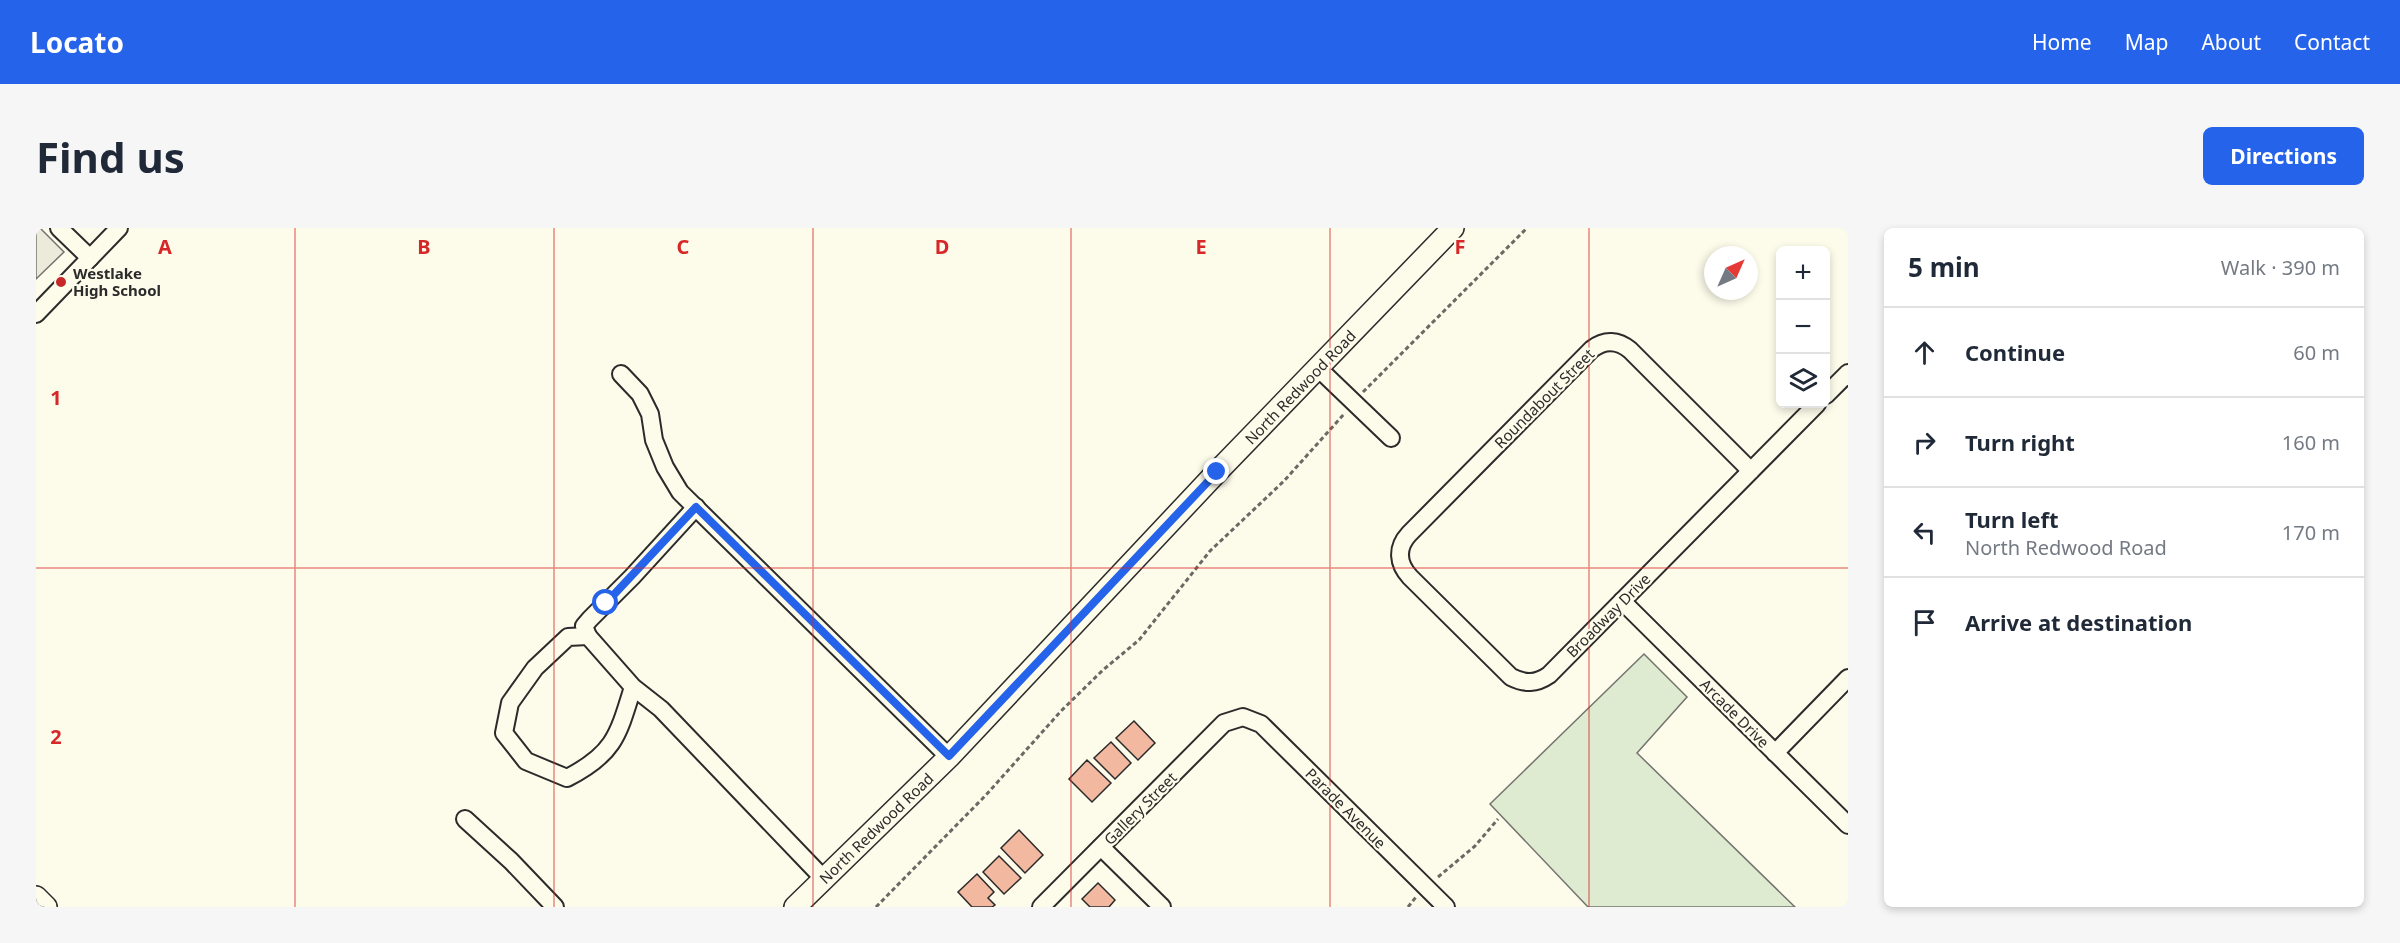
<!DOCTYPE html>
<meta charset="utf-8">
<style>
body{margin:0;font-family:"Noto Sans",sans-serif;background:#f6f6f7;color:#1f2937}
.controls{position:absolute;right:18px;top:18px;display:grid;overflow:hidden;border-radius:9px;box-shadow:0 3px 9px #0003}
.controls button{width:54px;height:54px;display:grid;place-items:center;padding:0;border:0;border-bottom:2px solid #e0e1e3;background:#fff;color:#1f2937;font:30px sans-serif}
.compass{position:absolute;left:1668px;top:18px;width:54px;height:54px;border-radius:50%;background:#fff;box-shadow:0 3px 9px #0003;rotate:45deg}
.stop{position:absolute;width:18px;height:18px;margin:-14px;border:4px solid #2563eb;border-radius:50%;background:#fff}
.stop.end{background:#2563eb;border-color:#fff;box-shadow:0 2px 6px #0008}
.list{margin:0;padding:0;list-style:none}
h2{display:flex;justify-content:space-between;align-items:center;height:78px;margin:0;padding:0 24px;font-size:26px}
h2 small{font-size:20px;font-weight:400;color:#747a83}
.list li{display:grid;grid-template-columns:39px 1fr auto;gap:18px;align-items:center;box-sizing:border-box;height:90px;padding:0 24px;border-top:2px solid #e0e1e3}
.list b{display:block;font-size:22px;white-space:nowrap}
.list p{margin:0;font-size:20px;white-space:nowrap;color:#747a83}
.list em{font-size:20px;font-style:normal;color:#747a83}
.icon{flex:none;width:33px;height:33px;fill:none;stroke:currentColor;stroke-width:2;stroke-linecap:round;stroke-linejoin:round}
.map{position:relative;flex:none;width:1812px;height:679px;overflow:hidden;border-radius:9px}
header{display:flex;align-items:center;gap:36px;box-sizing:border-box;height:84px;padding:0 30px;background:#2563eb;color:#fff}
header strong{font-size:28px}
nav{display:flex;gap:33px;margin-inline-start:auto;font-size:21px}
.intro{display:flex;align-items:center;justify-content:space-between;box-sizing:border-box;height:144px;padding:0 36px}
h1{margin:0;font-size:42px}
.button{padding:15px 27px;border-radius:9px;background:#2563eb;color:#fff;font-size:21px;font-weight:700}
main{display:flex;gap:36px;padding:0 36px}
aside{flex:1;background:#fff;border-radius:9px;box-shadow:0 3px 9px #0003}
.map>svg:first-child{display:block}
.green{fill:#deebd1;stroke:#74746e;stroke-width:1.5}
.parking{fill:#eceadb;stroke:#74746e;stroke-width:1.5}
.building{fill:#f2b8a0;stroke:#2b2b2b;stroke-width:1.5}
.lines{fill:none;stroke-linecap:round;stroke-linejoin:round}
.minor-casing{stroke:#2b2b2b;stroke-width:20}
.major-casing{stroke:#2b2b2b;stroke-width:24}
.path{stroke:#6a6964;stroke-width:3;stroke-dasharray:4.5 3;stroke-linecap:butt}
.minor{stroke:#fdfbea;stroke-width:16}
.major{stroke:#fdfbea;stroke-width:21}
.route{stroke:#2563eb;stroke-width:8}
.grid{fill:none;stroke:#d62828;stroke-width:1.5;stroke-opacity:0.55}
.poi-dot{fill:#c62828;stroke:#fdfbea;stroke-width:2}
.labels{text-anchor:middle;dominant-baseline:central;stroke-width:4.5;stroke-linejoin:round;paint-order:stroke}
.poi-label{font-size:15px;font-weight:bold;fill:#2b2b2b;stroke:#fdfbea;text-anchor:start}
.street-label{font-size:15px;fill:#2b2b2b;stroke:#fdfbea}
.grid-label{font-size:20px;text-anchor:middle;font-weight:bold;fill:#d62828;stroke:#fdfbea;stroke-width:4.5;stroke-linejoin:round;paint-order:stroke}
</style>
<header>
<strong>Locato</strong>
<nav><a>Home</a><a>Map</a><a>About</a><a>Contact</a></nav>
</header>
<div class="intro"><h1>Find us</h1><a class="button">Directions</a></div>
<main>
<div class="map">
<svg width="1812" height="679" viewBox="0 0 1812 679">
<rect width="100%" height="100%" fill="#fdfbea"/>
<!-- green -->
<path class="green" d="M1608 426 1651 469 1601 525 1759 679H1552L1454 576Z"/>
<!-- parking -->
<path class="parking" d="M0 0H4L28 24 0 51Z"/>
<!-- building -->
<g class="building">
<path d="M1098 493 1119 515 1102 532 1080 510Z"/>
<path d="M1075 514 1095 535 1079 551 1058 530Z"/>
<path d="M1051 532 1075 555 1056 574 1033 551Z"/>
<path d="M983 602 1007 627 989 645 965 620Z"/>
<path d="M963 628 985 650 968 666 947 644Z"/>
<path d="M941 646 958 664 952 670 959 677 956 679H936L922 664Z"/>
<path d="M1062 655 1079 672 1073 679H1054L1046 671Z"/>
</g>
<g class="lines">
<!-- minor casing -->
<g class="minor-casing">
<g id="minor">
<path d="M23 0 54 30"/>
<path d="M0 86 83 0"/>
<path d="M1282 140 1355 210"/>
<path d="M585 146 604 166 614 186 618 212 629 239 644 264 913 529"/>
<path d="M1790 167 1812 145"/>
<path d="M1715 243 1594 122C1582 112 1569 111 1556 121L1373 306C1360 320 1362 336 1374 349L1475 449C1489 456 1500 456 1513 447L1781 176"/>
<path d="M1586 373 1812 597"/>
<path d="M552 408 548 398 554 391 596 349 660 279"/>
<path d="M597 459C582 508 578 526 531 550L490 533 468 505 474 475 499 440 532 409 552 408 597 459 625 481 787 650"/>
<path d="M1739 525 1812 450"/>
<path d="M429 591 475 633 519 679"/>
<path d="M1065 619 1126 679"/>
<path d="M1005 679 1188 495 1207 489 1225 496 1410 679"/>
</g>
</g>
<!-- major casing -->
<g class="major-casing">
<g id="major">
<path d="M0 669 10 679"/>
<path d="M759 679 913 529 1181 244 1417 0"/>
</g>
</g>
<!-- path -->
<g class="path">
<path d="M1327 164 1491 0"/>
<path d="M1402 649 1439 618 1462 591"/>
<path d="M840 679 950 567 1025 483 1067 442 1103 412 1174 323 1248 253 1309 185"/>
<path d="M1372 679 1380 669"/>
</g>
<!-- minor -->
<use href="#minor" class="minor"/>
<!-- major -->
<use href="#major" class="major"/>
</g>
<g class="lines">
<!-- route -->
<path class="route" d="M570 375 660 279 913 528 1181 244"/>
</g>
<!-- grid -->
<path class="grid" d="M259 0V679M518 0V679M777 0V679M1035 0V679M1294 0V679M1553 0V679M0 340H1812"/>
<!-- markers -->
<circle class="poi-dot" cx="25" cy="54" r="6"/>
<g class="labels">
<!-- poi labels -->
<g class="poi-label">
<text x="37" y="45">Westlake<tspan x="37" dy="17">High School</tspan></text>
</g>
<!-- street labels -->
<g class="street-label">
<text transform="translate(1264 159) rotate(-46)">North Redwood Road</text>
<text transform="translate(1508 170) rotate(-45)">Roundabout Street</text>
<text transform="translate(1572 387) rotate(-45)">Broadway Drive</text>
<text transform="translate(1699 485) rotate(45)">Arcade Drive</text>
<text transform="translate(1104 580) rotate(-45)">Gallery Street</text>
<text transform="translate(1310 580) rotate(45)">Parade Avenue</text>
<text transform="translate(840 600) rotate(-44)">North Redwood Road</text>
</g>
</g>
<g class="grid-label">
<text x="129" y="26">A</text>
<text x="388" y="26">B</text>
<text x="647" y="26">C</text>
<text x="906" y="26">D</text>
<text x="1165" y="26">E</text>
<text x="1424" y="26">F</text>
<text x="20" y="177">1</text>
<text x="20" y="516">2</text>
</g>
</svg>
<div class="controls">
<button>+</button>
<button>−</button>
<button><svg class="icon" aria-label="layers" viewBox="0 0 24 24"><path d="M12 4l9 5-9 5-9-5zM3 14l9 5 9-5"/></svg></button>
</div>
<svg class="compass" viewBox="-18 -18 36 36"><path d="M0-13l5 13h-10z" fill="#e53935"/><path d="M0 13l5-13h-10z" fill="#747a83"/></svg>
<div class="stop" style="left:570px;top:375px"></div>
<div class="stop end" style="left:1181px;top:244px"></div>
</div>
<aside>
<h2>5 min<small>Walk · 390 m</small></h2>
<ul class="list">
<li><svg class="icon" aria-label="ahead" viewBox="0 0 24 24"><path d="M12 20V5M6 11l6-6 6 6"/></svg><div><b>Continue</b></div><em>60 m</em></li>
<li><svg class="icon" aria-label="right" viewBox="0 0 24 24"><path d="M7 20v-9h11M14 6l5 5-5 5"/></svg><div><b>Turn right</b></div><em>160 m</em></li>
<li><svg class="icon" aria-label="left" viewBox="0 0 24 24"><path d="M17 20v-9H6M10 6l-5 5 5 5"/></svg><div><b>Turn left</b><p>North Redwood Road</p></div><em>170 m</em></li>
<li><svg class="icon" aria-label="arrive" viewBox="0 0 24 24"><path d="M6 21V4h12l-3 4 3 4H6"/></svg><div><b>Arrive at destination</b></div></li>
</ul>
</aside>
</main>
